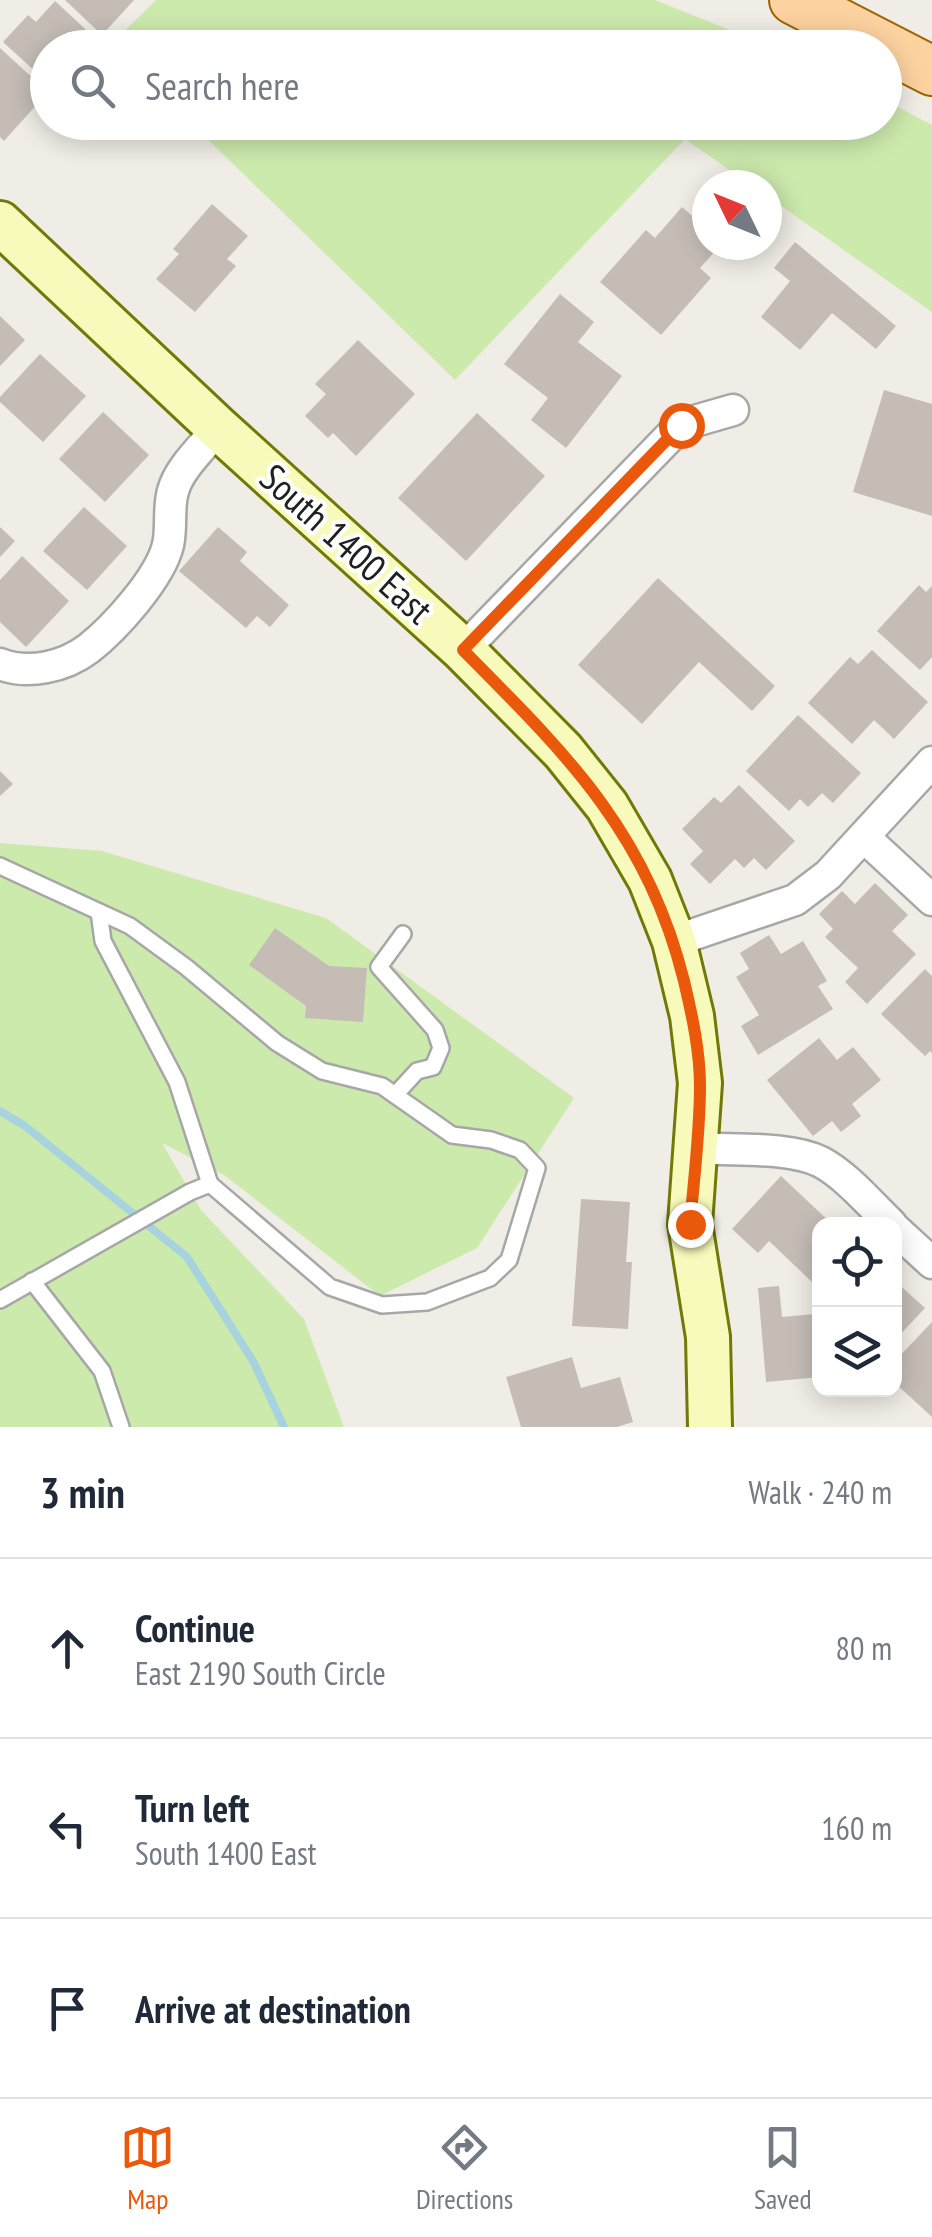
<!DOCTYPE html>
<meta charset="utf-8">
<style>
body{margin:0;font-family:"PT Sans Narrow",sans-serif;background:#f2f2f3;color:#1f2937}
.controls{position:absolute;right:30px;bottom:30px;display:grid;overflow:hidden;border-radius:20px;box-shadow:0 5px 25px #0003}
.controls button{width:90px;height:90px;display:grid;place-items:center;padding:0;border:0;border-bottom:2px solid #e0e1e3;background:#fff;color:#1f2937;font:50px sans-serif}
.compass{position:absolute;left:692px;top:170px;width:90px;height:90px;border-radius:50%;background:#fff;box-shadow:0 5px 25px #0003;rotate:313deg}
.stop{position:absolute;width:30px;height:30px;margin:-22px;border:8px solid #ea580c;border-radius:50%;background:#fff}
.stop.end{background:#ea580c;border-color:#fff;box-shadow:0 2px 10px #0008}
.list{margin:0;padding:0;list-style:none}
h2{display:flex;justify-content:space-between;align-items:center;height:130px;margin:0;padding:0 40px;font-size:42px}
h2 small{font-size:32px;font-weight:400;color:#747a83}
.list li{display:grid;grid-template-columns:65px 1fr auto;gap:30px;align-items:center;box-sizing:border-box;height:180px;padding:0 40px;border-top:2px solid #e0e1e3}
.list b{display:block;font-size:38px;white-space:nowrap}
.list p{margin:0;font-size:32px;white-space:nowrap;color:#747a83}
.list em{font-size:32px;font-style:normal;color:#747a83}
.icon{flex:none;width:55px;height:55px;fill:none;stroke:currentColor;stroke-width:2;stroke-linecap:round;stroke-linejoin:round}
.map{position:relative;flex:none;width:932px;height:1427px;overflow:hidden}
.search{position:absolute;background:#fff;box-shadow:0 5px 25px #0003;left:30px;right:30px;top:30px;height:110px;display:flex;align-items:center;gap:25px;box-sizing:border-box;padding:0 35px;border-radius:55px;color:#747a83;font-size:38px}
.sheet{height:670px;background:#fff}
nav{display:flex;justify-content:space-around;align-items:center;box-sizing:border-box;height:140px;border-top:2px solid #e0e1e3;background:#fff;font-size:28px;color:#747a83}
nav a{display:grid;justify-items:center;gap:5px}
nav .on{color:#ea580c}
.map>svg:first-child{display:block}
.grass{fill:#cdeaad}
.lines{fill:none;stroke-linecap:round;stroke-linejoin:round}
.stream{stroke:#a7d3de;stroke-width:8}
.building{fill:#c5bcb6}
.lane-casing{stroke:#a7a7a7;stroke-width:20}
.street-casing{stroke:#a7a7a7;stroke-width:35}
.secondary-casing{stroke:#707905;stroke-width:48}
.primary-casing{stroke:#9c6400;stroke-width:52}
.lane{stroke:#fff;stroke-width:15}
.street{stroke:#fff;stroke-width:30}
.secondary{stroke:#f8fabb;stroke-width:42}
.primary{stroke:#fcd2a0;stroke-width:48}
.route{stroke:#ea580c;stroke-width:12}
.labels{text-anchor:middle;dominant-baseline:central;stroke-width:8;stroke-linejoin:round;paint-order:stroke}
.street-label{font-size:38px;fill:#202020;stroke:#fff}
</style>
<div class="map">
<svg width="932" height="1427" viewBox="0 0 932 1427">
<rect width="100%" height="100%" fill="#f0ede6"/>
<!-- grass -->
<g class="grass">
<path d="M156 0H655L772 47H114L111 44Z"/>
<path d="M885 100 932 125V312L767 196V185H751L685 139 455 380 191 123 884 122Z"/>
<path d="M0 843 102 851 326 918 574 1098 477 1248 380 1296 224 1175 162 1143 201 1210 304 1319 344 1427H0Z"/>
</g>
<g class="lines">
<!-- stream -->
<path class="stream" d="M0 1111 25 1126 187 1257 253 1361 284 1427"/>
</g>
<!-- building -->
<g class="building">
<path d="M65 0H134L102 35Z"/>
<path d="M55 1 97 40 90 48H48V83L3 42 28 15 36 22Z"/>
<path d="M0 48 48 92 4 141 0 137Z"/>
<path d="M212 204 248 236 227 259 236 266 195 312 156 279 179 254 173 249Z"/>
<path d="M682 207 697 220 707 208V245H732L725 253 719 247 700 268 711 278 661 335 600 282 646 230 655 238Z"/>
<path d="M795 242 896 326 876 349 832 313 800 350 761 317 790 281 774 268Z"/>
<path d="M560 294 594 322 578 342 622 376 566 448 531 420 548 398 504 364Z"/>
<path d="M0 316 25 340 0 366Z"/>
<path d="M358 340 415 394 356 456 333 433 328 438 305 416 326 394 315 384Z"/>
<path d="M40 354 86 396 43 442 0 402V397Z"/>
<path d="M884 390 932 404V516L853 492Z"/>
<path d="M103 412 149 455 105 502 59 459Z"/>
<path d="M477 413 545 476 466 561 398 498Z"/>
<path d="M84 507 127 546 87 590 43 551Z"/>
<path d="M0 527 15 541 0 557Z"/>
<path d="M218 527 247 552 240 561 289 605 270 627 257 616 246 628 179 571Z"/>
<path d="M22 556 69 601 26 647 0 622V580Z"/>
<path d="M658 578 775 686 752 711 699 662 642 724 578 665Z"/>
<path d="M919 585 926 592 932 586V657L920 670 877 631Z"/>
<path d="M872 650 928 702 894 739 874 720 852 744 808 703 850 657 858 664Z"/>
<path d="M798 715 861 773 833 803 822 793 808 807 800 799 789 811 746 771Z"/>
<path d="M0 771 13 784 0 796Z"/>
<path d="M739 785 795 841 766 870 754 858 744 868 735 859 710 884 690 864 703 851 682 829 714 797 721 803Z"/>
<path d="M875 883 908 915 892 931 916 954 867 1004 845 982 858 968 825 937 833 929 819 914 842 891 855 904Z"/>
<path d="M275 928 329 966 367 968 363 1022 305 1018 306 1006 249 965Z"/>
<path d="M769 935 781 954 803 941 827 981 818 986 833 1009 758 1055 741 1026 759 1015 736 977 749 969 740 953Z"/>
<path d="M925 969 932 976V1053L930 1051 925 1056 881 1014Z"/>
<path d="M819 1038 837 1060 853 1047 881 1080 852 1104 861 1116 841 1132 832 1121 813 1136 767 1080Z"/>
<path d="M781 1176 832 1224H820V1278L814 1284 769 1241 758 1253 732 1229Z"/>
<path d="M581 1199 630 1202 626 1262H632L628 1329 572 1326Z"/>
<path d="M894 1280 925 1308 894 1341Z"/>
<path d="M779 1286 782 1317 815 1314 820 1341V1377L766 1382 758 1288Z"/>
<path d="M932 1322V1417L894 1382V1362Z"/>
<path d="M572 1357 581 1388 620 1377 633 1422 617 1427H521L506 1377Z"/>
</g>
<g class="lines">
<!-- lane casing -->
<g class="lane-casing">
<g id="lane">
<path d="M0 866 130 926 186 967 277 1043 322 1071 382 1086 452 1135 491 1140 520 1150 537 1168 509 1260 490 1278 427 1302 382 1305 330 1287 210 1184 190 1192 0 1300"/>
<path d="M99 912 103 941 177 1082 210 1184"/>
<path d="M395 1095 417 1071 433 1067 441 1048 435 1030 379 967 403 934"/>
<path d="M32 1281 102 1371 121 1427"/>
</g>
</g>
<!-- street casing -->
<g class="street-casing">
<g id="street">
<path d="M463 650 681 425 733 410"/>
<path d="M0 664C28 675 64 667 88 649 115 628 160 578 168 545 172 528 168 507 173 491 179 468 204 446 218 428"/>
<path d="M864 837 932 900"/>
<path d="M674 941 795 900 828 875 932 762"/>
<path d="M697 1148C732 1151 790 1146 821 1162 847 1176 870 1204 891 1224"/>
<path d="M894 1228 932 1263"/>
</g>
</g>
<!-- secondary casing -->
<g class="secondary-casing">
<path id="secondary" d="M0 223 218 428 463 650 563 751 607 806 650 880 674 941 692 1016 700 1083 690 1224 708 1337 710 1427"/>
</g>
<!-- primary casing -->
<g class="primary-casing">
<path id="primary" d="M794 0 932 71"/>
</g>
<!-- lane -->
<use href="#lane" class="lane"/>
<!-- street -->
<use href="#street" class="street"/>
<!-- secondary -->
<use href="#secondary" class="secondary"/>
<!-- primary -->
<use href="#primary" class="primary"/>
</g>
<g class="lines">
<!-- route -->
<path class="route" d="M681 425 463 650C567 755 647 832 684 981 692 1015 700 1051 700 1086 700 1132 694 1178 690 1224"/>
</g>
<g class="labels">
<!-- street labels -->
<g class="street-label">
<text transform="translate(347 543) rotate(42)">South 1400 East</text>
</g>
</g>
</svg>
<div class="controls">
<button><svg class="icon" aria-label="locate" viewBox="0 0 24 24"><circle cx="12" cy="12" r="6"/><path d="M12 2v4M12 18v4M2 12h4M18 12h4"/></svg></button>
<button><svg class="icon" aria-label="layers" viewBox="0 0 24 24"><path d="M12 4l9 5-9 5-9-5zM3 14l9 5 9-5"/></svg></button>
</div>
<svg class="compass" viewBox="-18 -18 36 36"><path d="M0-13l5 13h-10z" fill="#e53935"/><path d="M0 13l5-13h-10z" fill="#747a83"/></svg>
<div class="stop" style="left:681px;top:425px"></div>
<div class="stop end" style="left:690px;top:1224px"></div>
<div class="search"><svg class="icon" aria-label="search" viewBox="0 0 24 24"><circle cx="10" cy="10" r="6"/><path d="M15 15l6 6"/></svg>Search here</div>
</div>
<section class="sheet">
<h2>3 min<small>Walk · 240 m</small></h2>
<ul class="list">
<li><svg class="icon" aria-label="ahead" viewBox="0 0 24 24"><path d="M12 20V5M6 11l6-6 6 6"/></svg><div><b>Continue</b><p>East 2190 South Circle</p></div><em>80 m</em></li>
<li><svg class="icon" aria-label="left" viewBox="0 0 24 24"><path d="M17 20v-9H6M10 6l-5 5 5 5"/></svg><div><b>Turn left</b><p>South 1400 East</p></div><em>160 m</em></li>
<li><svg class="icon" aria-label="arrive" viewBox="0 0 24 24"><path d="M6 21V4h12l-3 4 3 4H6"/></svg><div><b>Arrive at destination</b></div></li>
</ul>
</section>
<nav>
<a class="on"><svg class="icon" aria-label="map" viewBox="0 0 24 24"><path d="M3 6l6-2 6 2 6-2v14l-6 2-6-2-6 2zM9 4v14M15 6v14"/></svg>Map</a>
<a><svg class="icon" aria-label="directions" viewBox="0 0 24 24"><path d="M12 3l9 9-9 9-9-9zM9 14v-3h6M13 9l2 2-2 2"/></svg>Directions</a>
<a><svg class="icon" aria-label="saved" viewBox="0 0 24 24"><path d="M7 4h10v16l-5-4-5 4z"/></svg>Saved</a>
</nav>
